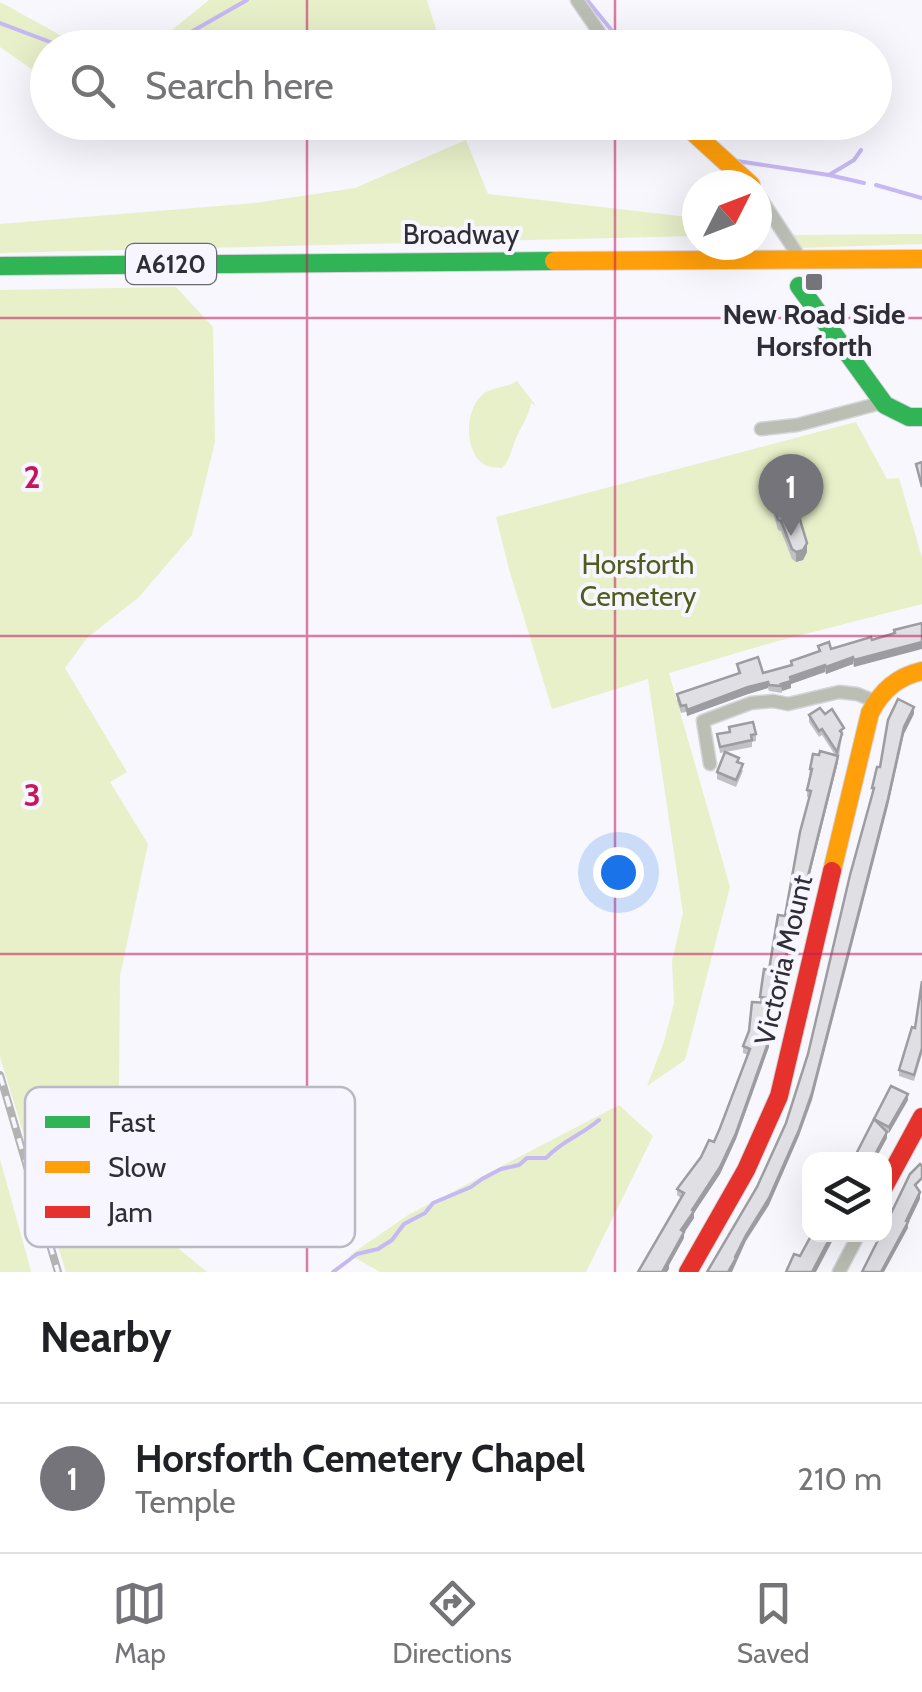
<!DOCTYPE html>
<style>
body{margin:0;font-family:Cabin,sans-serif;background:#f6f6f6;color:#202124}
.controls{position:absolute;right:30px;bottom:30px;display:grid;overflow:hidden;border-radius:20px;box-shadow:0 10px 40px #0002}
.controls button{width:90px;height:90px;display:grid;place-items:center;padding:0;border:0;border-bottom:2px solid #e0e0e0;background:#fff;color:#202124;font:50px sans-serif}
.compass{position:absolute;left:682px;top:170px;width:90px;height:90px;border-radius:50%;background:#fff;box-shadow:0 10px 40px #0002;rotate:48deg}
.you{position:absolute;left:618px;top:872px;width:35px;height:35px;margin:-25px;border:8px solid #fff;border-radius:50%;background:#1a73e8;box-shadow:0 0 0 15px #1a73e833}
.badge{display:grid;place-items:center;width:65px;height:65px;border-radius:50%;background:#75747a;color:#fff;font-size:32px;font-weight:700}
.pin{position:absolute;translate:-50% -82px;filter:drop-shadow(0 2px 5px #0008)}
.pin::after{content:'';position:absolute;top:52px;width:35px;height:30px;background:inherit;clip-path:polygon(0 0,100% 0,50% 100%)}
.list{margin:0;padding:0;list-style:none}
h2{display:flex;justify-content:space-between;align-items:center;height:130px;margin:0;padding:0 40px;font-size:42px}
h2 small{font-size:32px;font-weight:400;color:#757577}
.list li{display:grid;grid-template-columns:65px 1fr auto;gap:30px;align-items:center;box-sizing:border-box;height:150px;padding:0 40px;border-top:2px solid #e0e0e0}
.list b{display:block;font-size:38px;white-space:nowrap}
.list p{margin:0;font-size:32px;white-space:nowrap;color:#757577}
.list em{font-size:32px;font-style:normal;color:#757577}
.icon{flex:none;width:55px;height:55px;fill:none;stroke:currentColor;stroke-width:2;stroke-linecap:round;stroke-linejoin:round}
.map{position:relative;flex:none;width:922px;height:1272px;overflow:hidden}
.search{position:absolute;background:#fff;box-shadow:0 10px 40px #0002;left:30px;right:30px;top:30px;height:110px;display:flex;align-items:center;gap:25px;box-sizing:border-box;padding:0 35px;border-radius:55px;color:#757577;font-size:38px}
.sheet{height:280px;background:#fff}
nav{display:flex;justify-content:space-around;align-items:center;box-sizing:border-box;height:140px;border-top:2px solid #e0e0e0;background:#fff;font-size:28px;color:#757577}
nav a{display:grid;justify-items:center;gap:5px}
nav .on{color:#75747a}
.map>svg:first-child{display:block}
.green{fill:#e7f0c9}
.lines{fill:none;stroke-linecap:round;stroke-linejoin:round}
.stream{stroke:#c6b8f2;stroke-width:4}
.street-casing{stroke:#d5d4d8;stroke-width:15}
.fast-casing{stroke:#d5d4d8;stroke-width:20}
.slow-casing{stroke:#d5d4d8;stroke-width:20}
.jam-casing{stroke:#d5d4d8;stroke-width:20}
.street{stroke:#bbbeb3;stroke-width:12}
.fast{stroke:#30b455;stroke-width:18}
.slow{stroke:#ff9f0a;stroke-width:18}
.jam{stroke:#e5322d;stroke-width:18}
.rail-casing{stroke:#b3b4b1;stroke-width:8}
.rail{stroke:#f7f5ff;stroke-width:4;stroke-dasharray:11;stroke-linecap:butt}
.wall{fill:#c1c0c4}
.shaded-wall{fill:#9d9ca0}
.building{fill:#e0dfe4;stroke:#9d9ca0;stroke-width:2.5}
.grid{fill:none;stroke:#c2185b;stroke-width:2.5;stroke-opacity:0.55}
.poi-dot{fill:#75747a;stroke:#f7f5ff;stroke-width:4}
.labels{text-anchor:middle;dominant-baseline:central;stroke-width:8;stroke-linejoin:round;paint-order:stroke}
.shield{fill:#f7f5ff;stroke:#6b6a70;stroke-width:2.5}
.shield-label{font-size:25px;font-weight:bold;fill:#2f2e33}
.street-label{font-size:28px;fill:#2f2e33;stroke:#f7f5ff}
.poi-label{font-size:28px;font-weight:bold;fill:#2f2e33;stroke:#f7f5ff}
.park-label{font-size:28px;fill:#505c1c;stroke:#f7f5ff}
.key{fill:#f7f5ff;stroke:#bbb9c2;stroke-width:2.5}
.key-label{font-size:28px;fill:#2f2e33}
.grid-label{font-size:32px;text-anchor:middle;font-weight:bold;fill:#c2185b;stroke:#f7f5ff;stroke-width:8;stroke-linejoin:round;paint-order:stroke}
</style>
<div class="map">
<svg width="922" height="1272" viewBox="0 0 922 1272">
<rect width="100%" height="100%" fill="#f8f7fd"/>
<!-- green -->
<g class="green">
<path d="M209 0H427L438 36 290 41 278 48 151 47Z"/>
<path d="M0 2 82 47 48 48 47 80 0 47Z"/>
<path d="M466 140 488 194 697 218V236L0 253V224L255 203 355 188Z"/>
<path d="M922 234V244L796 248 790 235Z"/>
<path d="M176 287 213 327 215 442 192 535 139 597 87 638 65 668 127 772 110 782 148 844 120 976 118 1191 127 1206 207 1272H66L0 1057V290Z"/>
<path d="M517 381 536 406 531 403C529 416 522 425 517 436 511 449 512 457 502 468 496 467 490 468 485 465 464 453 465 413 480 397 490 386 505 389 517 381Z"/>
<path d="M856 422 887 479 899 478 922 558V604L778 641 669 673 730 887 685 1060 647 1086 664 1042 674 1003 672 961 683 913 648 679 552 709 509 569 496 517Z"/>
<path d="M619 1105 653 1136 586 1272H380L350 1255 408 1215Z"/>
<path d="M0 1159 31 1271 30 1272H0Z"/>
</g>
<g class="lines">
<!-- stream -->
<g class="stream">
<path d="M587 0 626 48"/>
<path d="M0 23 66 48"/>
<path d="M163 48 247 0"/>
<path d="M696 122 708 134"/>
<path d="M737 161 829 175 854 160 861 150"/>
<path d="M829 175 864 183"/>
<path d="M876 185 922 198"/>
<path d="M333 1272 357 1254 378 1249 392 1240 404 1224 425 1213 433 1203 471 1187 482 1179 501 1169 519 1165 527 1158H546C563 1140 580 1136 599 1120"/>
</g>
<!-- street casing -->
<g class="street-casing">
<g id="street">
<path d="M577 0 610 48"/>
<path d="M757 193 800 258"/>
<path d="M761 429 797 425 877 404 885 405"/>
<path d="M710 764 703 721 751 703 773 701 788 704 839 692 857 694 875 701"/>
<path d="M839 1272 859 1234"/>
</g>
</g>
<!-- fast casing -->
<g class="fast-casing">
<g id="fast">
<path d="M0 266 554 261"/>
<path d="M799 286 885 405 909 417H922"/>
</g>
</g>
<!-- slow casing -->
<g class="slow-casing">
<g id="slow">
<path d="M682 122 751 185"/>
<path d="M554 261 922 259"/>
<path d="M832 871 870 713C882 690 897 677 922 671"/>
</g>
</g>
<!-- jam casing -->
<g class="jam-casing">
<g id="jam">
<path d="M884 1187 922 1117"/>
<path d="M688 1272 746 1170 779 1096 832 871"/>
</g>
</g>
<!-- street -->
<use href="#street" class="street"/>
<!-- fast -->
<use href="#fast" class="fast"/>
<!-- slow -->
<use href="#slow" class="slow"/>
<!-- jam -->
<use href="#jam" class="jam"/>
<!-- rail casing -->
<g class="rail-casing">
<path id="rail" d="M0 1075 58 1272"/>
</g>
<!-- rail -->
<use href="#rail" class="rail"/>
</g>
<!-- wall -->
<g class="wall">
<path d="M774 506 807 552 803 560 796 562 792 559 781 531 778 530 774 516Z"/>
<path d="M922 623 854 667 853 664 826 674 825 672 791 684V688L782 691V693L769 691 768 688 748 694 687 716 686 712 681 713 677 701V694L738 674 737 664 763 673 791 665V661L818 652V646L831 649 872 640Z"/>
<path d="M825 714 844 735 842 736 838 762 804 898H801L796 939 790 938 785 972 780 971 776 1005 767 1004 764 1039 769 1047 736 1139 720 1174 694 1213V1218L684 1233V1238L669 1265 667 1272 681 1198 677 1195V1189L714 1142 748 1055 743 1053V1046L760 1003V997L785 916 809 797H807V790L810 769 819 755H835L822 735 819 737 809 722V715Z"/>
<path d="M729 727 756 734V741L752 742V747L720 753 717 734 729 732Z"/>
<path d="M739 763 743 771 736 787 717 779V772Z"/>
<path d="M922 981V1054L914 1081 899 1076V1070L915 1028Z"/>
<path d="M908 1100 889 1133 886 1132 887 1138 875 1160H853L874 1119Z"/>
</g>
<!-- shaded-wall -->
<g class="shaded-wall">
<path d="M807 543V552L803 560 796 562V552Z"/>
<path d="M922 642V649L854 667V660Z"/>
<path d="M853 657V664L826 674V667Z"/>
<path d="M825 665V672L791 684V688L782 691 781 684 790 677Z"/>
<path d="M768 682V688L748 694 687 716V710L748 687Z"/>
<path d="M914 707V714L904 734 888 806 812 1100 799 1136 769 1205 746 1241 732 1272H728L746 1235 769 1198 904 727Z"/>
<path d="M838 756V762L804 898V892Z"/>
<path d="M769 1040V1047L736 1139 720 1174 694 1213V1218L684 1233V1238L669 1265V1269L667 1272H662Z"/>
<path d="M908 1094V1100L889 1133V1127Z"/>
<path d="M887 1132V1138L875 1160H872Z"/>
<path d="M920 1192V1199L908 1224V1228L884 1272H881Z"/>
<path d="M832 1234H836L816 1272H812Z"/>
</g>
<!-- building -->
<g class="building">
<path d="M922 462V487L916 464Z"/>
<path d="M794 500 807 543 803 550 796 552 792 549 781 521 778 520 774 506Z"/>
<path d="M922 623V642L854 660 853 657 826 667 825 665 790 677 791 681 781 684 782 686 769 685 768 682 748 687 687 710 686 705 681 706 677 694 740 673 737 664 758 657 763 673 792 665 791 661 820 651 818 646 829 642 831 649 871 637 872 640 895 633 894 630Z"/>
<path d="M898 699 914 707 904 727 888 799 812 1093 799 1130 769 1198 746 1235 735 1257 736 1258 728 1272H707L757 1187 786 1123 808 1054 850 875 874 788H872L877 767H880L888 720Z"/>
<path d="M820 708 825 714 832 709 844 728 840 731 842 733 837 752 822 729 819 731 809 715Z"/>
<path d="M753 722 756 734 751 735 752 740 720 747 717 734 730 732 729 727Z"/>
<path d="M820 751 838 756 804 892 801 891 796 932 790 931 785 965H780L776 999 760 997 764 969 769 970 778 915 785 916 800 832 811 791 807 790 812 769H810L813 754 819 755Z"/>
<path d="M725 752 739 758 737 762 743 764 736 780 717 772Z"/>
<path d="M922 981V1048L914 1075 899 1070 912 1027 915 1028Z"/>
<path d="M752 1002 767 1003 764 1038 769 1040 736 1133 720 1167 692 1210 694 1211 681 1230 684 1232 662 1272H638L684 1193 677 1189 701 1157 709 1140 714 1142 720 1128 750 1049 743 1046 749 1031Z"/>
<path d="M891 1086 908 1094 889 1127 874 1119Z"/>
<path d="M874 1119 887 1132 872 1160H853Z"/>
<path d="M920 1164 922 1166V1178L915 1185 920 1192 906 1221 908 1222 881 1272H862L881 1234H884V1228L910 1174Z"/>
<path d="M812 1234H832L812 1272H786L794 1254 800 1256Z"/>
</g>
<!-- grid -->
<path class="grid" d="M307 0V48M615 0V48M307 122V1272M615 122V1272M0 318H922M0 636H922M0 954H922"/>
<!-- markers -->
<rect class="poi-dot" x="804" y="272" width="20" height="20" rx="5"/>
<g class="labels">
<!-- shield labels -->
<rect class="shield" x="126" y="244" width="90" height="40" rx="8"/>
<g class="shield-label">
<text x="171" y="264">A6120</text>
</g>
<!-- street labels -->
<g class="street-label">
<text x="461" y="234">Broadway</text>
<text transform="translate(783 960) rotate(-77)">Victoria Mount</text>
</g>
<!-- poi labels -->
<g class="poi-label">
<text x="814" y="314">New Road Side<tspan x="814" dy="32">Horsforth</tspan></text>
</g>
<!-- park labels -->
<g class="park-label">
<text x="638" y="564">Horsforth<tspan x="638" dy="32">Cemetery</tspan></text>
</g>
</g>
<!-- legend -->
<rect x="25" y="1087" width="330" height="160" rx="15" class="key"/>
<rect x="45" y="1116" width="45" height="12" fill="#30b455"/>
<rect x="45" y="1161" width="45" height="12" fill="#ff9f0a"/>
<rect x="45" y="1206" width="45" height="12" fill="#e5322d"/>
<g class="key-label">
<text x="108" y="1132">Fast</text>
<text x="108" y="1177">Slow</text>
<text x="108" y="1222">Jam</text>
</g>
<g class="grid-label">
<text x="32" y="488">2</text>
<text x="32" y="806">3</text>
</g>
</svg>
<div class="controls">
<button><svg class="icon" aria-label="layers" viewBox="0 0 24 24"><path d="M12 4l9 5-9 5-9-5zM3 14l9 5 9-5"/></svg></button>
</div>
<svg class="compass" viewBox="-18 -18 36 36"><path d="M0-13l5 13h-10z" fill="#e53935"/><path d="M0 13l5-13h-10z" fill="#757577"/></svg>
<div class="you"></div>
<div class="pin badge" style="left:791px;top:536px">1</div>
<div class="search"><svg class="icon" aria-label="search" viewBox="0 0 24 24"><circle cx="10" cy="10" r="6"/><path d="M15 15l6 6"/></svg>Search here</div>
</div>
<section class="sheet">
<h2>Nearby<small></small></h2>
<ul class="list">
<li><span class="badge">1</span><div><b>Horsforth Cemetery Chapel</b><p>Temple</p></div><em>210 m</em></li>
</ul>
</section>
<nav>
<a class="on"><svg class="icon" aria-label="map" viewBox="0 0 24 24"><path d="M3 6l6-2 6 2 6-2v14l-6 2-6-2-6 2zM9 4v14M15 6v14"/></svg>Map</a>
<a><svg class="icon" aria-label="directions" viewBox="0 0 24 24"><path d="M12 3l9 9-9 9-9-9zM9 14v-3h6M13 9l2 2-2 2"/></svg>Directions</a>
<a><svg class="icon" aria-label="saved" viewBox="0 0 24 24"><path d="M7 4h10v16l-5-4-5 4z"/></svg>Saved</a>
</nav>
